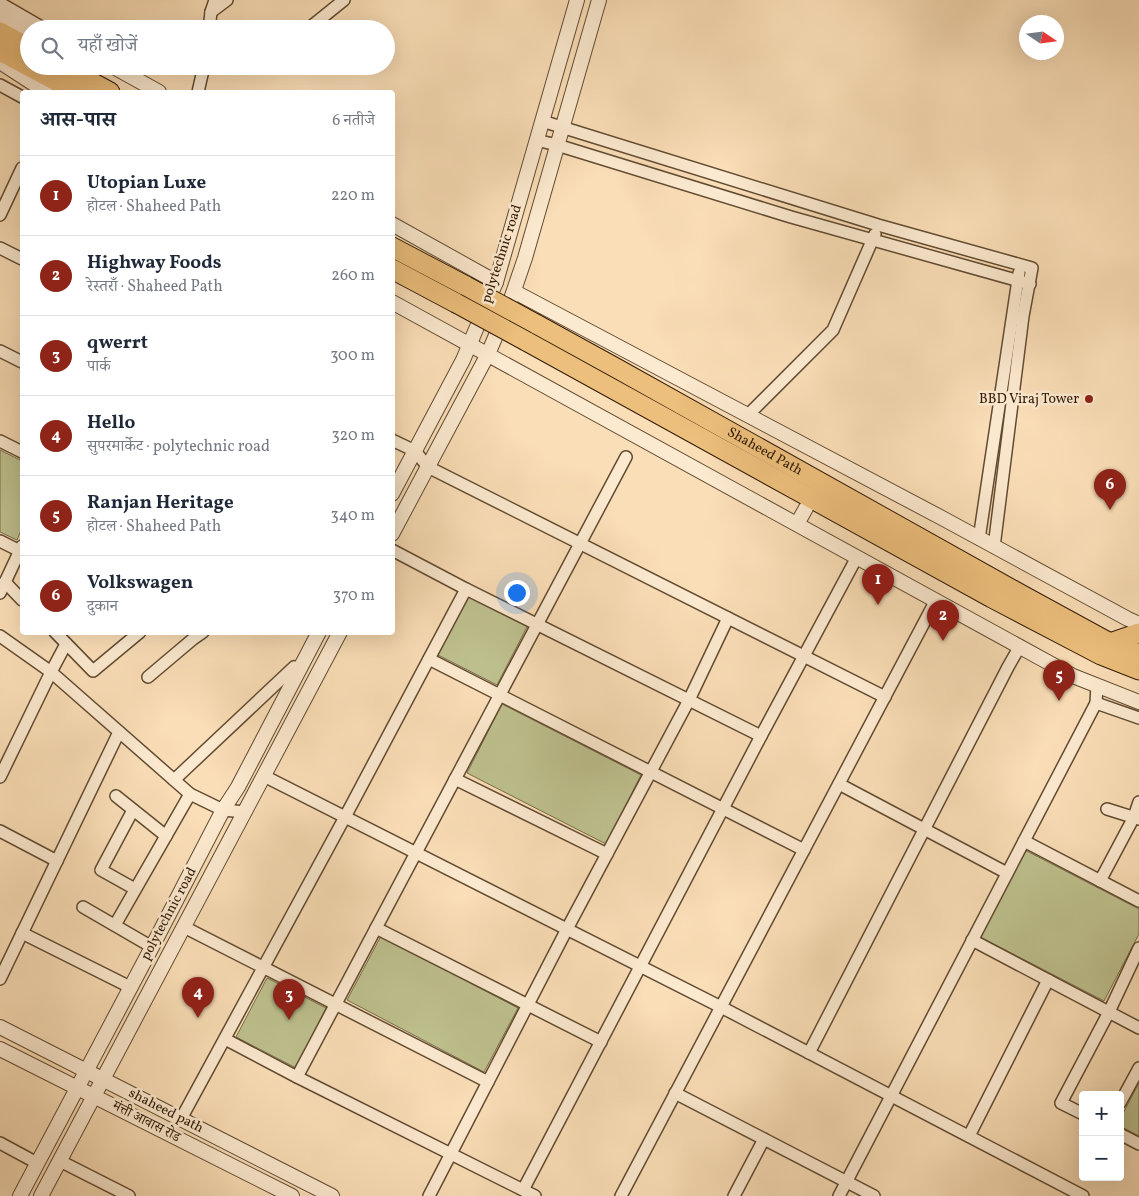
<!DOCTYPE html>
<html lang="hi">
<meta charset="utf-8">
<style>
body{margin:0;font-family:Vollkorn,"Noto Serif Devanagari",serif;background:#f6f6f7;color:#1f2937}
.controls{position:absolute;right:15px;bottom:15px;display:grid;overflow:hidden;border-radius:5px;box-shadow:0 5px 20px #0002}
.controls button{width:45px;height:45px;display:grid;place-items:center;padding:0;border:0;border-bottom:1px solid #e0e1e3;background:#fff;color:#1f2937;font:25px sans-serif}
.compass{position:absolute;left:1019px;top:15px;width:45px;height:45px;border-radius:50%;background:#fff;box-shadow:0 5px 20px #0002;rotate:103deg}
.you{position:absolute;left:516px;top:592px;width:18px;height:18px;margin:-12px;border:4px solid #fff;border-radius:50%;background:#1a73e8;box-shadow:0 0 0 8px #1a73e833}
.badge{display:grid;place-items:center;width:32px;height:32px;border-radius:50%;background:#8f2418;color:#fff;font-size:16px;font-weight:700}
.pin{position:absolute;translate:-50% -41px;filter:drop-shadow(0 1px 2px #0008)}
.pin::after{content:'';position:absolute;top:26px;width:18px;height:15px;background:inherit;clip-path:polygon(0 0,100% 0,50% 100%)}
.list{margin:0;padding:0;list-style:none}
h2{display:flex;justify-content:space-between;align-items:center;height:65px;margin:0;padding:0 20px;font-size:21px}
h2 small{font-size:16px;font-weight:400;color:#747a83}
.list li{display:grid;grid-template-columns:32px 1fr auto;gap:15px;align-items:center;box-sizing:border-box;height:80px;padding:0 20px;border-top:1px solid #e0e1e3}
.list b{display:block;font-size:19px;white-space:nowrap}
.list p{margin:0;font-size:16px;white-space:nowrap;color:#747a83}
.list em{font-size:16px;font-style:normal;color:#747a83}
.icon{flex:none;width:28px;height:28px;fill:none;stroke:currentColor;stroke-width:2;stroke-linecap:round;stroke-linejoin:round}
.map{position:relative;flex:none;width:1139px;height:1196px;overflow:hidden}
.search{position:absolute;background:#fff;box-shadow:0 5px 20px #0002;left:20px;top:20px;width:375px;height:55px;display:flex;align-items:center;gap:12px;box-sizing:border-box;padding:0 18px;border-radius:28px;color:#747a83;font-size:19px}
.panel{position:absolute;background:#fff;box-shadow:0 5px 20px #0002;left:20px;top:90px;width:375px;height:545px;border-radius:5px}
.map>svg:first-child{display:block}
.green{fill:#bec18f;stroke:#776e4a}
.lines{fill:none;stroke-linecap:round;stroke-linejoin:round}
.minor-casing{stroke:#624b31;stroke-width:14}
.tertiary-casing{stroke:#624b31;stroke-width:16}
.trunk-casing{stroke:#301a04;stroke-width:21}
.minor{stroke:#fcead0;stroke-width:11}
.tertiary{stroke:#fcead0;stroke-width:14}
.trunk{stroke:#edbf7c;stroke-width:19}
.trunk-bridge-casing{stroke:#301a04;stroke-width:21;stroke-linecap:butt}
.trunk-bridge{stroke:#edbf7c;stroke-width:19}
.poi-dot{fill:#8f2418;stroke:#fcead0;stroke-width:2}
.labels{text-anchor:middle;dominant-baseline:central;stroke-width:5;stroke-linejoin:round;paint-order:stroke}
.street-label{font-size:14px;fill:#301a04;stroke:#fcead0}
.poi-label{font-size:14px;fill:#301a04;stroke:#fcead0;text-anchor:end}
</style>
<div class="map">
<svg width="1139" height="1196" viewBox="0 0 1139 1196">
<rect width="100%" height="100%" fill="#fadeb7"/>
<filter id="stains"><feTurbulence type="fractalNoise" baseFrequency=".004" numOctaves="4"/><feColorMatrix values="0 0 0 0 .2 0 0 0 0 .09 0 0 0 0 .02 0 0 0 .5 -.17"/></filter>
<radialGradient id="worn" r=".72"><stop offset=".6" stop-color="#630" stop-opacity="0"/><stop offset="1" stop-color="#630" stop-opacity=".3"/></radialGradient>
<!-- green -->
<g class="green">
<path d="M0 450 22 461V528L17 540 0 532Z"/>
<path d="M468 595 528 625 497 685 438 655Z"/>
<path d="M502 704 641 775 606 844 467 773Z"/>
<path d="M1025 850 1139 909V934L1104 1001 980 937Z"/>
<path d="M381 936 518 1008 484 1072 347 1000Z"/>
<path d="M267 978 326 1008 296 1068 236 1037Z"/>
<path d="M1139 1083V1136L1120 1126V1119Z"/>
</g>
<g class="lines">
<!-- minor casing -->
<g class="minor-casing">
<g id="minor">
<path d="M0 3 45 29"/>
<path d="M211 12 227 0"/>
<path d="M209 29 211 12 215 0"/>
<path d="M308 29 344 0"/>
<path d="M0 85 22 97"/>
<path d="M198 92 204 66"/>
<path d="M542 121 878 225 1032 268 1023 316 994 547"/>
<path d="M536 140 557 145 791 217 1030 284"/>
<path d="M0 215 22 168"/>
<path d="M0 248 22 259"/>
<path d="M0 351 22 362"/>
<path d="M748 415 833 330 875 234"/>
<path d="M392 440 415 451 428 467 885 697"/>
<path d="M0 441 22 452"/>
<path d="M979 539 1019 273"/>
<path d="M0 541 20 551"/>
<path d="M392 550 466 589 761 736"/>
<path d="M5 582 22 600"/>
<path d="M0 593 22 546"/>
<path d="M55 632 93 671 140 632"/>
<path d="M0 636 51 672 190 794 223 810 245 812"/>
<path d="M429 659 804 850"/>
<path d="M148 677 193 639 203 632"/>
<path d="M1096 703 1139 718"/>
<path d="M264 776 721 1007 1083 1196"/>
<path d="M0 777 51 672 66 644"/>
<path d="M455 779 607 854"/>
<path d="M174 780 294 667 299 670"/>
<path d="M839 784 1007 873"/>
<path d="M116 796 166 836"/>
<path d="M1107 809 1139 819"/>
<path d="M133 810 101 870 135 889"/>
<path d="M0 831 57 861"/>
<path d="M1024 841 1139 901"/>
<path d="M1100 881 1134 817 1139 802"/>
<path d="M83 907 152 947"/>
<path d="M115 925 190 794"/>
<path d="M184 927 488 1082"/>
<path d="M376 928 601 1042"/>
<path d="M22 933 130 987"/>
<path d="M972 940 1139 1028"/>
<path d="M0 979 119 732"/>
<path d="M225 1039 297 1077 535 1196"/>
<path d="M809 1053 1008 667 1020 646"/>
<path d="M297 1077 626 457"/>
<path d="M675 1093 874 1196"/>
<path d="M1120 1103 1139 1068"/>
<path d="M1083 1114 1061 1103 1109 1012 1139 948"/>
<path d="M181 1119 345 817 466 589"/>
<path d="M1120 1134 1139 1144"/>
<path d="M969 1136 1048 980"/>
<path d="M0 1143 37 1163"/>
<path d="M60 1161 129 1196"/>
<path d="M523 1190 761 736 857 557"/>
<path d="M429 1196 567 929 689 700 728 618"/>
<path d="M621 1196 936 600"/>
<path d="M734 1196 764 1139"/>
<path d="M839 1196 1096 703 1097 685"/>
</g>
</g>
<!-- tertiary casing -->
<g class="tertiary-casing">
<g id="tertiary">
<path d="M0 16 29 32"/>
<path d="M0 62 46 92"/>
<path d="M112 66 159 92"/>
<path d="M392 224 496 282"/>
<path d="M515 292 942 518 1128 619 1139 624"/>
<path d="M511 299 525 258 599 0"/>
<path d="M392 302 1073 676 1139 702"/>
<path d="M392 494 463 360 496 282 577 0"/>
<path d="M797 524 806 508"/>
<path d="M392 534 488 354 503 319"/>
<path d="M0 1027 332 1196"/>
<path d="M0 1049 292 1196"/>
<path d="M20 1196 152 947 223 810 238 787 319 632"/>
<path d="M41 1196 340 632"/>
</g>
</g>
<!-- trunk casing -->
<g class="trunk-casing">
<g id="trunk">
<path d="M0 32 29 48"/>
<path d="M0 51 77 92"/>
<path d="M62 66 110 92"/>
<path d="M392 247 466 286"/>
<path d="M392 269 456 303"/>
<path id="s1" d="M536 324 616 368 1022 595 1110 643 1139 654"/>
<path d="M526 341 992 598 1101 655 1139 670"/>
<path d="M1110 643 1139 633"/>
</g>
</g>
<!-- minor -->
<use href="#minor" class="minor"/>
<!-- tertiary -->
<use href="#tertiary" class="tertiary"/>
<!-- trunk -->
<use href="#trunk" class="trunk"/>
<!-- trunk-bridge casing -->
<g class="trunk-bridge-casing">
<g id="trunk-bridge">
<path d="M466 286 536 324"/>
<path d="M456 303 526 341"/>
</g>
</g>
<!-- trunk-bridge -->
<use href="#trunk-bridge" class="trunk-bridge"/>
</g>
<!-- markers -->
<circle class="poi-dot" cx="1089" cy="399" r="5"/>
<g class="labels">
<!-- street labels -->
<g class="street-label">
<text transform="translate(502 254) rotate(-72)">polytechnic road</text>
<text stroke="none"><textPath href="#s1" startOffset="262">Shaheed Path</textPath></text>
<text transform="translate(169 914) rotate(-62)">polytechnic road</text>
<text transform="translate(166 1111) rotate(27)">shaheed path</text>
<text transform="translate(146 1122) rotate(27)">मंत्ती आवास रोड</text>
</g>
<!-- poi labels -->
<g class="poi-label">
<text x="1079" y="399">BBD Viraj Tower</text>
</g>
</g>
<rect width="100%" height="100%" filter="url(#stains)"/>
<rect width="100%" height="100%" fill="url(#worn)"/>
</svg>
<div class="controls">
<button>+</button>
<button>−</button>
</div>
<svg class="compass" viewBox="-18 -18 36 36"><path d="M0-13l5 13h-10z" fill="#e53935"/><path d="M0 13l5-13h-10z" fill="#747a83"/></svg>
<div class="you"></div>
<div class="pin badge" style="left:878px;top:605px">1</div>
<div class="pin badge" style="left:943px;top:641px">2</div>
<div class="pin badge" style="left:289px;top:1020px">3</div>
<div class="pin badge" style="left:198px;top:1018px">4</div>
<div class="pin badge" style="left:1059px;top:701px">5</div>
<div class="pin badge" style="left:1110px;top:510px">6</div>
<div class="search"><svg class="icon" aria-label="search" viewBox="0 0 24 24"><circle cx="10" cy="10" r="6"/><path d="M15 15l6 6"/></svg>यहाँ खोजें</div>
<section class="panel">
<h2>आस-पास<small>6 नतीजे</small></h2>
<ul class="list">
<li><span class="badge">1</span><div><b>Utopian Luxe</b><p>होटल · Shaheed Path</p></div><em>220 m</em></li>
<li><span class="badge">2</span><div><b>Highway Foods</b><p>रेस्तराँ · Shaheed Path</p></div><em>260 m</em></li>
<li><span class="badge">3</span><div><b>qwerrt</b><p>पार्क</p></div><em>300 m</em></li>
<li><span class="badge">4</span><div><b>Hello</b><p>सुपरमार्केट · polytechnic road</p></div><em>320 m</em></li>
<li><span class="badge">5</span><div><b>Ranjan Heritage</b><p>होटल · Shaheed Path</p></div><em>340 m</em></li>
<li><span class="badge">6</span><div><b>Volkswagen</b><p>दुकान</p></div><em>370 m</em></li>
</ul>
</section>
</div>
